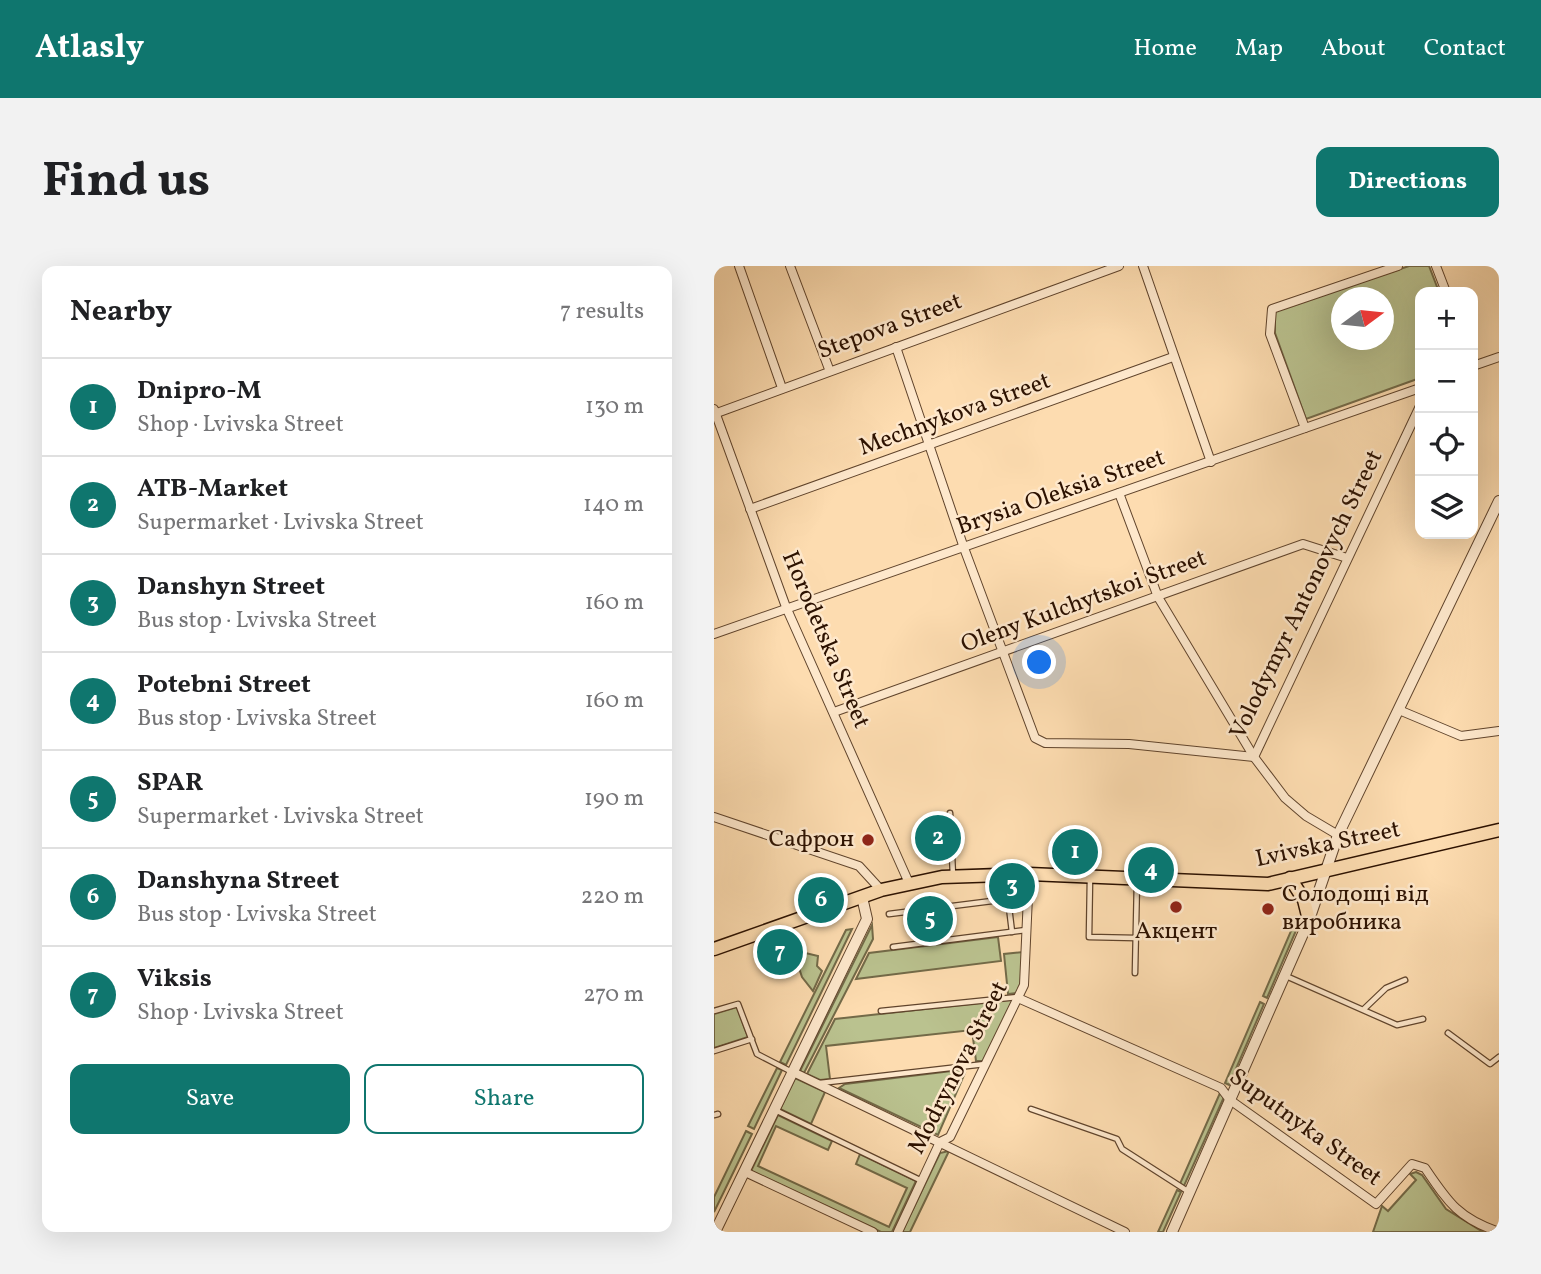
<!DOCTYPE html>
<meta charset="utf-8">
<style>
body{margin:0;font-family:Vollkorn,serif;background:#f2f2f2;color:#202124}
.controls{position:absolute;right:21px;top:21px;display:grid;overflow:hidden;border-radius:14px;box-shadow:0 7px 28px #0002}
.controls button{width:63px;height:63px;display:grid;place-items:center;padding:0;border:0;border-bottom:2px solid #e0e0e0;background:#fff;color:#202124;font:35px sans-serif}
.compass{position:absolute;left:617px;top:21px;width:63px;height:63px;border-radius:50%;background:#fff;box-shadow:0 7px 28px #0002;rotate:75deg}
.you{position:absolute;left:326px;top:397px;width:24px;height:24px;margin:-18px;border:5px solid #fff;border-radius:50%;background:#1a73e8;box-shadow:0 0 0 10px #1a73e833}
.badge{display:grid;place-items:center;width:46px;height:46px;border-radius:50%;background:#0f766e;color:#fff;font-size:23px;font-weight:700}
.pin{position:absolute;translate:-50% -50%;border:4px solid #fff;box-shadow:0 2px 7px #0006}
.list{margin:0;padding:0;list-style:none}
h2{display:flex;justify-content:space-between;align-items:center;height:91px;margin:0;padding:0 28px;font-size:30px}
h2 small{font-size:23px;font-weight:400;color:#757577}
.list li{display:grid;grid-template-columns:46px 1fr auto;gap:21px;align-items:center;box-sizing:border-box;height:98px;padding:0 28px;border-top:2px solid #e0e0e0}
.list b{display:block;font-size:26px;white-space:nowrap}
.list p{margin:0;font-size:23px;white-space:nowrap;color:#757577}
.list em{font-size:23px;font-style:normal;color:#757577}
.actions{display:flex;gap:14px;padding:21px 28px}
.actions a{flex:1;padding:16px 0;border:2px solid #0f766e;border-radius:14px;text-align:center;font-size:24px;color:#0f766e}
.actions .main{background:#0f766e;color:#fff}
.icon{flex:none;width:38px;height:38px;fill:none;stroke:currentColor;stroke-width:2;stroke-linecap:round;stroke-linejoin:round}
.map{position:relative;flex:none;width:785px;height:966px;overflow:hidden;border-radius:14px}
header{display:flex;align-items:center;gap:42px;box-sizing:border-box;height:98px;padding:0 35px;background:#0f766e;color:#fff}
header strong{font-size:33px}
nav{display:flex;gap:38px;margin-inline-start:auto;font-size:24px}
.intro{display:flex;align-items:center;justify-content:space-between;box-sizing:border-box;height:168px;padding:0 42px}
h1{margin:0;font-size:49px}
.button{padding:18px 32px;border-radius:14px;background:#0f766e;color:#fff;font-size:24px;font-weight:700}
main{display:flex;gap:42px;padding:0 42px}
aside{flex:1;background:#fff;border-radius:14px;box-shadow:0 7px 28px #0002}
.map>svg:first-child{display:block}
.green{fill:#bac28f;stroke:#736a48;stroke-width:2;fill-rule:evenodd}
.lines{fill:none;stroke-linecap:round;stroke-linejoin:round}
.service-casing{stroke:#60442c;stroke-width:7}
.minor-casing{stroke:#60442c;stroke-width:10}
.tertiary-casing{stroke:#60442c;stroke-width:12}
.primary-casing{stroke:#2c1100;stroke-width:15}
.service{stroke:#fee8cc;stroke-width:4.5}
.minor{stroke:#fee8cc;stroke-width:8}
.tertiary{stroke:#fee8cc;stroke-width:10}
.primary{stroke:#fddcb0;stroke-width:12}
.poi-dot{fill:#8f2418;stroke:#fee8cc;stroke-width:2.5}
.labels{text-anchor:middle;dominant-baseline:central;stroke-width:5;stroke-linejoin:round;paint-order:stroke}
.street-label{font-size:24px;fill:#2c1100;stroke:#fee8cc}
.poi-label{font-size:24px;fill:#2c1100;stroke:#fee8cc;text-anchor:end}
</style>
<header>
<strong>Atlasly</strong>
<nav><a>Home</a><a>Map</a><a>About</a><a>Contact</a></nav>
</header>
<div class="intro"><h1>Find us</h1><a class="button">Directions</a></div>
<main>
<aside>
<h2>Nearby<small>7 results</small></h2>
<ul class="list">
<li><span class="badge">1</span><div><b>Dnipro-M</b><p>Shop · Lvivska Street</p></div><em>130 m</em></li>
<li><span class="badge">2</span><div><b>ATB-Market</b><p>Supermarket · Lvivska Street</p></div><em>140 m</em></li>
<li><span class="badge">3</span><div><b>Danshyn Street</b><p>Bus stop · Lvivska Street</p></div><em>160 m</em></li>
<li><span class="badge">4</span><div><b>Potebni Street</b><p>Bus stop · Lvivska Street</p></div><em>160 m</em></li>
<li><span class="badge">5</span><div><b>SPAR</b><p>Supermarket · Lvivska Street</p></div><em>190 m</em></li>
<li><span class="badge">6</span><div><b>Danshyna Street</b><p>Bus stop · Lvivska Street</p></div><em>220 m</em></li>
<li><span class="badge">7</span><div><b>Viksis</b><p>Shop · Lvivska Street</p></div><em>270 m</em></li>
</ul>
<div class="actions"><a class="main">Save</a><a>Share</a></div>
</aside>
<div class="map">
<svg width="785" height="966" viewBox="0 0 785 966">
<rect width="100%" height="100%" fill="#fddcb0"/>
<filter id="stains"><feTurbulence type="fractalNoise" baseFrequency=".00286" numOctaves="4"/><feColorMatrix values="0 0 0 0 .2 0 0 0 0 .09 0 0 0 0 .02 0 0 0 .5 -.17"/></filter>
<radialGradient id="worn" r=".72"><stop offset=".6" stop-color="#630" stop-opacity="0"/><stop offset="1" stop-color="#630" stop-opacity=".3"/></radialGradient>
<!-- green -->
<g class="green">
<path d="M695 0H715L725 26H706V112L592 153 561 67V45ZM628 32H670V74H628Z"/>
<path d="M583 651 587 653 553 732 549 730Z"/>
<path d="M158 659 159 673 90 807 86 805Z"/>
<path d="M138 663 72 799 66 796 132 664Z"/>
<path d="M284 671 287 695 142 713 155 687Z"/>
<path d="M79 684 104 690 103 700 108 705 99 725 88 711Z"/>
<path d="M309 686 308 719 303 727 294 728 290 688Z"/>
<path d="M301 733 270 795H262L258 764 112 780 116 813 106 814 93 808 121 753Z"/>
<path d="M546 736 550 738 515 819 511 817Z"/>
<path d="M23 741 34 771 0 782V748Z"/>
<path d="M63 802 68 804 40 863 34 860Z"/>
<path d="M246 804 251 807 224 869 125 822 131 818Z"/>
<path d="M81 812 111 826 97 858 66 843Z"/>
<path d="M506 827 510 831 469 922 465 920Z"/>
<path d="M64 849 118 875 114 884 62 860 44 900 175 961 193 922 142 898 146 888 202 915 178 966H167L37 905Z"/>
<path d="M32 865 38 868 0 946V931Z"/>
<path d="M235 885 196 966H188L226 887Z"/>
<path d="M702 906 708 909 732 943 769 966H659L668 940 674 945 702 914 696 908Z"/>
<path d="M463 924 467 926 449 966H444Z"/>
</g>
<g class="lines">
<!-- service casing -->
<g class="service-casing">
<g id="service">
<path d="M236 547 239 610"/>
<path d="M376 612 375 671 422 672"/>
<path d="M175 648 294 633 298 666"/>
<path d="M179 681 312 664"/>
<path d="M421 707 423 614"/>
<path d="M572 710 683 759 709 753"/>
<path d="M650 743 672 722 691 714"/>
<path d="M0 745 24 738 43 788 78 806"/>
<path d="M167 745 304 731"/>
<path d="M734 767 776 798 785 791"/>
<path d="M0 785 38 773"/>
<path d="M106 817 271 798"/>
<path d="M317 843 403 873 408 883 475 926"/>
<path d="M61 844 208 915"/>
<path d="M0 849 4 848"/>
</g>
</g>
<!-- minor casing -->
<g class="minor-casing">
<g id="minor">
<path d="M25 0 68 122"/>
<path d="M76 0 115 103"/>
<path d="M429 0 497 196"/>
<path d="M722 0 732 26"/>
<path d="M182 81 250 282 321 472 331 477 415 478 540 491 706 140"/>
<path d="M759 100 785 91"/>
<path d="M0 143 72 341 195 617"/>
<path d="M0 148 405 0"/>
<path d="M591 162 556 68 558 43 684 0"/>
<path d="M405 227 444 331 540 491 571 532 592 550 624 569"/>
<path d="M36 243 459 91"/>
<path d="M0 368 706 122"/>
<path d="M685 444 747 470 785 465"/>
<path d="M120 446 589 278 633 292"/>
<path d="M0 551 145 600 167 624"/>
<path d="M304 732 507 822 516 834 662 938 698 898 711 902C734 936 744 952 785 966"/>
<path d="M79 806 411 966"/>
<path d="M31 906 159 966"/>
<path d="M184 966 226 876 236 871 310 719 315 608"/>
</g>
</g>
<!-- tertiary casing -->
<g class="tertiary-casing">
<g id="tertiary">
<path d="M1 966 153 653 148 631"/>
<path d="M458 966 595 654 624 569 785 235"/>
</g>
</g>
<!-- primary casing -->
<g class="primary-casing">
<g id="primary">
<path d="M576 612 590 634 595 654"/>
<path d="M0 683 167 624 228 611 315 608 554 618 785 564"/>
</g>
</g>
<!-- service -->
<use href="#service" class="service"/>
<!-- minor -->
<use href="#minor" class="minor"/>
<!-- tertiary -->
<use href="#tertiary" class="tertiary"/>
<!-- primary -->
<use href="#primary" class="primary"/>
</g>
<!-- markers -->
<g class="poi-dot">
<circle cx="154" cy="574" r="7"/>
<circle cx="462" cy="641" r="7"/>
<circle cx="554" cy="643" r="7"/>
</g>
<g class="labels">
<!-- street labels -->
<g class="street-label">
<text transform="translate(176 61) rotate(-20)">Stepova Street</text>
<text transform="translate(241 149) rotate(-20)">Mechnykova Street</text>
<text transform="translate(347 227) rotate(-19)">Brysia Oleksia Street</text>
<text transform="translate(593 329) rotate(-64)">Volodymyr Antonovych Street</text>
<text transform="translate(370 336) rotate(-20)">Oleny Kulchytskoi Street</text>
<text transform="translate(111 374) rotate(67)">Horodetska Street</text>
<text transform="translate(614 579) rotate(-12)">Lvivska Street</text>
<text transform="translate(245 802) rotate(-63)">Modrynova Street</text>
<text transform="translate(591 862) rotate(36)">Suputnyka Street</text>
</g>
<!-- poi labels -->
<g class="poi-label">
<text x="140" y="574">Сафрон</text>
<text x="568" y="629" text-anchor="start">Солодощі від<tspan x="568" dy="28">виробника</tspan></text>
<text x="462" y="666" text-anchor="middle">Акцент</text>
</g>
</g>
<rect width="100%" height="100%" filter="url(#stains)"/>
<rect width="100%" height="100%" fill="url(#worn)"/>
</svg>
<div class="controls">
<button>+</button>
<button>−</button>
<button><svg class="icon" aria-label="locate" viewBox="0 0 24 24"><circle cx="12" cy="12" r="6"/><path d="M12 2v4M12 18v4M2 12h4M18 12h4"/></svg></button>
<button><svg class="icon" aria-label="layers" viewBox="0 0 24 24"><path d="M12 4l9 5-9 5-9-5zM3 14l9 5 9-5"/></svg></button>
</div>
<svg class="compass" viewBox="-18 -18 36 36"><path d="M0-13l5 13h-10z" fill="#e53935"/><path d="M0 13l5-13h-10z" fill="#757577"/></svg>
<div class="you"></div>
<div class="pin badge" style="left:361px;top:586px">1</div>
<div class="pin badge" style="left:224px;top:572px">2</div>
<div class="pin badge" style="left:298px;top:620px">3</div>
<div class="pin badge" style="left:437px;top:604px">4</div>
<div class="pin badge" style="left:216px;top:653px">5</div>
<div class="pin badge" style="left:107px;top:634px">6</div>
<div class="pin badge" style="left:66px;top:686px">7</div>
</div>
</main>
